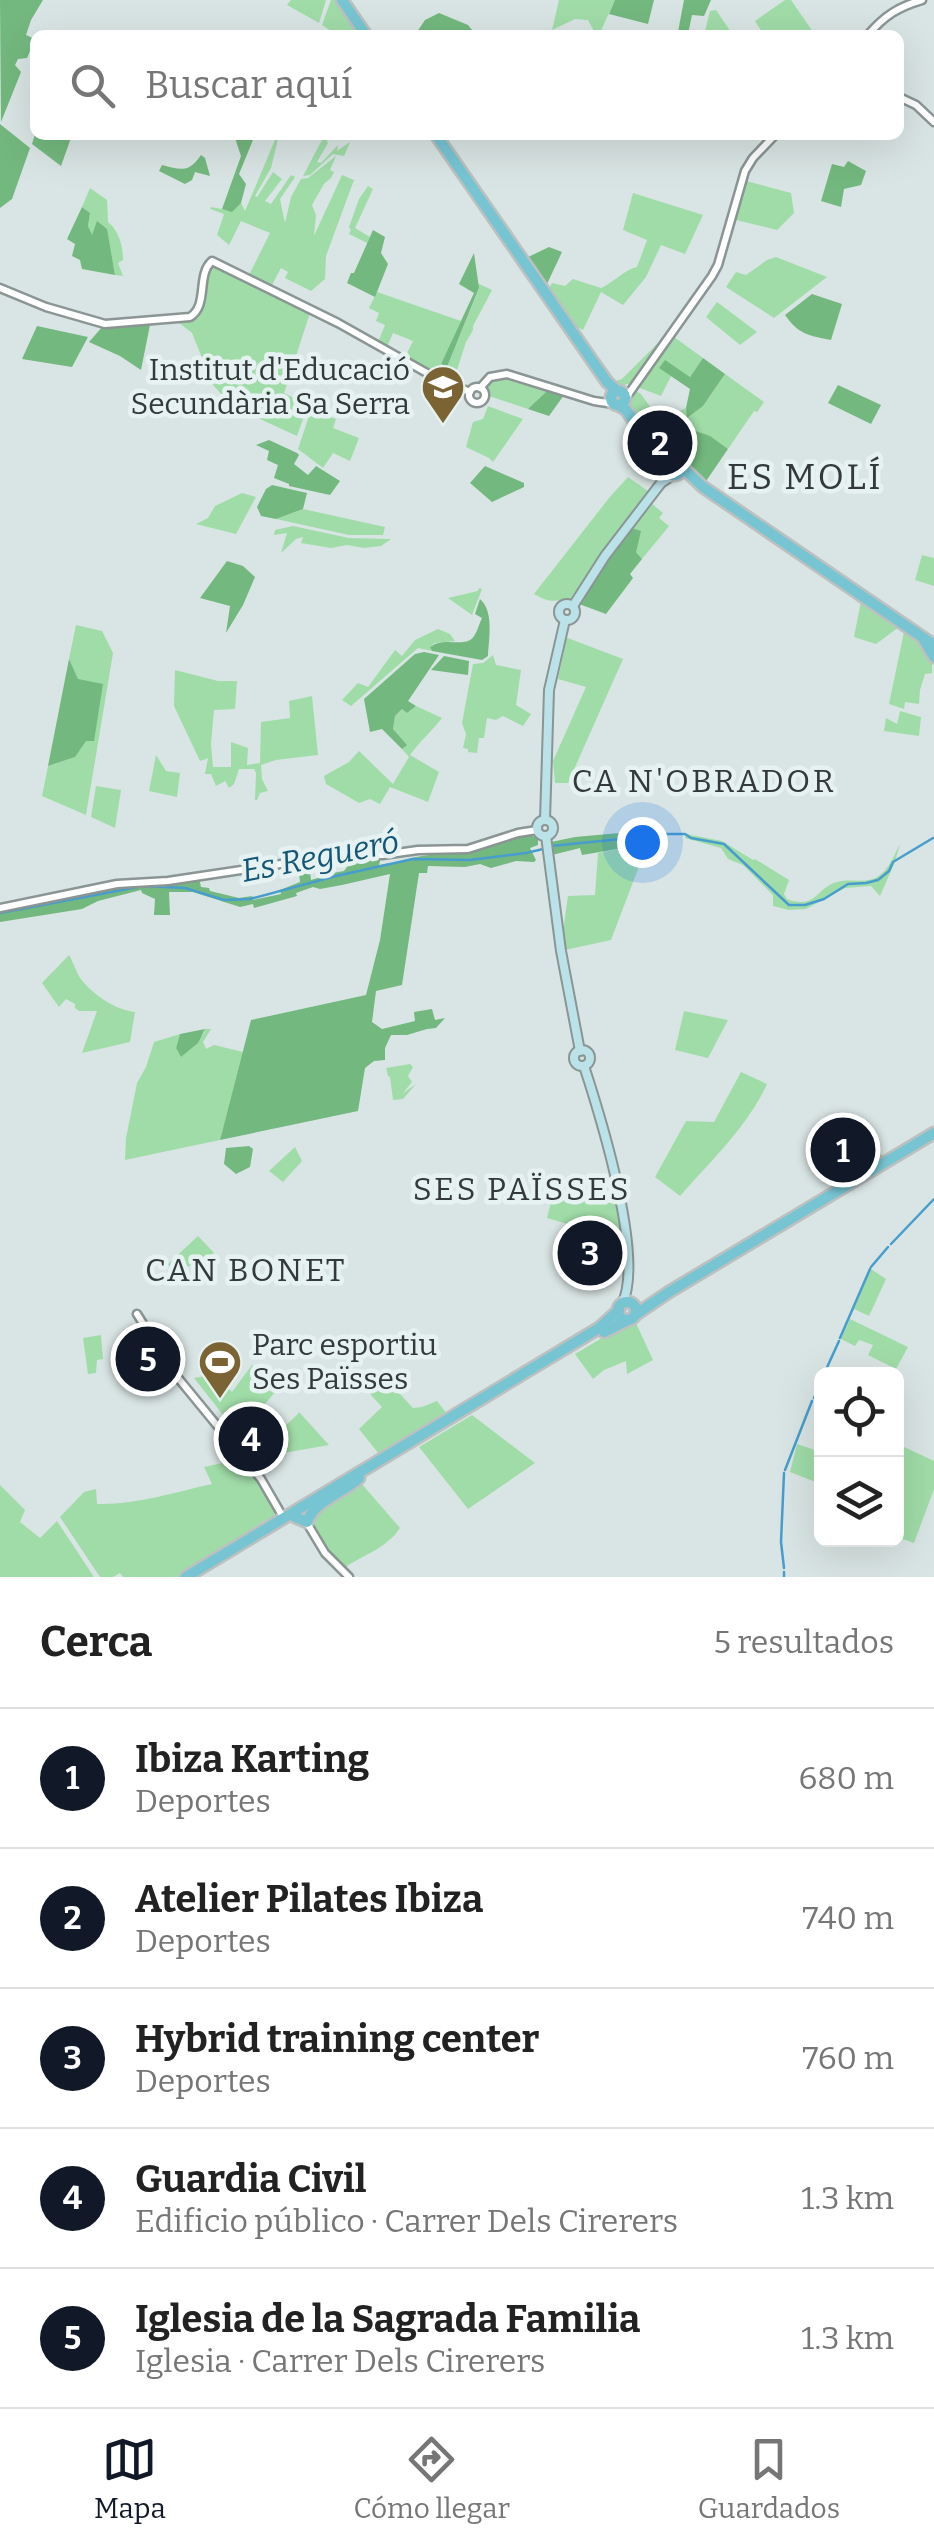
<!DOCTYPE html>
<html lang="es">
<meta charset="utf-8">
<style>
body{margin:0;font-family:Bitter,serif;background:#f2f2f2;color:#222}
.controls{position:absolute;right:30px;bottom:30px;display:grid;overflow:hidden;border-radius:15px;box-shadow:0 10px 40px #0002}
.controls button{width:90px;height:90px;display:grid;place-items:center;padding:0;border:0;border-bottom:2px solid #e0e0e0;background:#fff;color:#222;font:50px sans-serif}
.you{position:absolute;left:642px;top:842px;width:35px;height:35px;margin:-25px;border:8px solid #fff;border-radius:50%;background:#1a73e8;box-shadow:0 0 0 15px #1a73e833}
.badge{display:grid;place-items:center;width:65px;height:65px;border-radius:50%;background:#111827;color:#fff;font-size:32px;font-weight:700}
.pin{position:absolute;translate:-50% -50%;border:5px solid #fff;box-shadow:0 2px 10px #0006}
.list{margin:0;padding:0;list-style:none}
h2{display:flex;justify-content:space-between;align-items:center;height:130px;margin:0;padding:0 40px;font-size:42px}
h2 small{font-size:32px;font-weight:400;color:#767676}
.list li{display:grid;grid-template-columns:65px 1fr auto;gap:30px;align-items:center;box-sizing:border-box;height:140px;padding:0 40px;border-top:2px solid #e0e0e0}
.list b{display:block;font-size:38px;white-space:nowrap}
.list p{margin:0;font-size:32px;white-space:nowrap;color:#767676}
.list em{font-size:32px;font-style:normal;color:#767676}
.icon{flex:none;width:55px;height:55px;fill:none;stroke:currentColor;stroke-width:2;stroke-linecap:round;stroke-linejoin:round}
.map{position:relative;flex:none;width:934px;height:1577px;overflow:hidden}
.search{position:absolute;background:#fff;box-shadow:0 10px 40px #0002;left:30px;right:30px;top:30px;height:110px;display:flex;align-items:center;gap:25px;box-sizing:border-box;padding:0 35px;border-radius:15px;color:#767676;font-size:38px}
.sheet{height:830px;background:#fff}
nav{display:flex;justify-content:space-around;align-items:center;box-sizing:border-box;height:140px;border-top:2px solid #e0e0e0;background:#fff;font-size:28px;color:#767676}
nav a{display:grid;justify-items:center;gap:5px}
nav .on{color:#111827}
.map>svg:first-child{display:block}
.green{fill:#a0dca8}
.forest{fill:#73b87e}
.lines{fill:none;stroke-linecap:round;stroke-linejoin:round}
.stream{stroke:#479dcd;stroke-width:2.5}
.tertiary-casing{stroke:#8a9594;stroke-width:11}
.secondary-casing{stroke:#8a9594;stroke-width:12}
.primary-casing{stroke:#bec0c0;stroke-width:15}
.tertiary{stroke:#fff;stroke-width:6}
.secondary{stroke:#bbe2e9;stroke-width:8}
.primary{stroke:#77c5d3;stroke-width:10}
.labels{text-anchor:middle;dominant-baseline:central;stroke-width:9;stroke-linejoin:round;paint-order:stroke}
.poi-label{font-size:30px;fill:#343939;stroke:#e6f2f2;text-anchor:end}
.neighbourhood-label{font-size:32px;letter-spacing:2.5px;fill:#343939;stroke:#e6f2f2}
.water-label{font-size:32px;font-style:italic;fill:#135676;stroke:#e6f2f2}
.quarter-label{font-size:35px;letter-spacing:2.5px;fill:#343939;stroke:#e6f2f2}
</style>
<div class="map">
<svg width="934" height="1577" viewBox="0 0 934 1577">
<rect width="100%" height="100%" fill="#d9e5e4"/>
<!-- green -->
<g class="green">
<path d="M291 0H326L319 23 287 5Z"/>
<path d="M331 0H339L363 35H337L322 25Z"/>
<path d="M559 0H615L599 35H596L588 20 575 19 552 30Z"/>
<path d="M785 0H791L815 35H764L755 21Z"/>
<path d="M716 10 731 32 727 35H704L710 11Z"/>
<path d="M277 135H279L271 168 255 196 257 197 273 172 282 179 265 201 271 204 291 175 295 177 280 199 285 223 291 197 301 179 308 178 336 156 330 170 334 172 331 178 324 184 312 205 316 215 314 236 342 175 354 180 326 256 325 279 311 291 285 278 288 272 281 268 271 287 249 275 270 233 241 221 229 245 217 235 224 214 210 209 211 207 232 211 241 203 245 211Z"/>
<path d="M324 136 328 143 317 162 321 163 338 145 337 151 350 142 344 156 333 154 310 175 303 176Z"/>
<path d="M746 181 791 193 794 213 777 230 736 220Z"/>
<path d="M368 186 373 189 355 228 370 237 367 243 349 234 351 230 349 227 359 199Z"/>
<path d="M90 188 107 200 108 222C119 231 123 246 123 260L118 263 123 276 115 275 106 229 92 237 88 226 90 213 82 207Z"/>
<path d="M633 193 703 215 685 254 661 245 646 277 623 305 601 292 583 330 575 326 616 381 622 379 668 333 631 383 621 386 610 380 548 291 552 283 565 286 573 279 601 288C615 282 623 270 637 267L647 240 623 230Z"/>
<path d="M776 257 827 277 774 318 726 287 736 272 746 275 767 260Z"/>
<path d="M212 264 310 313 284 393 308 405 297 436 221 401 223 396 213 385 192 333 178 322 193 319 201 313 209 267Z"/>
<path d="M477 283 492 290 473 326V330L466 342 457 370 447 367 479 289Z"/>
<path d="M377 292 461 321 436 375 405 357 413 341 393 333 387 347 378 342 385 325 376 321 379 313 369 308Z"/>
<path d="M717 302 757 332 740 345 706 317Z"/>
<path d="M674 337 703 358 690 377 665 361 660 368 671 376 661 396 637 387Z"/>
<path d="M725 374 764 402 757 412 754 411 728 449 710 437 693 430 677 454 670 455 681 444 659 421 686 408 688 417 703 406Z"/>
<path d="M506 377 548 390 528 409 489 396 486 387C491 379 497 378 506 377Z"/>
<path d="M438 385 446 387 445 393 447 388 458 391 450 412 440 409 442 402 433 400Z"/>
<path d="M634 390 641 394 653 411 638 421 629 406 632 402 630 397Z"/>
<path d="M488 406 523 419 493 462 489 458 466 447 473 422 483 419Z"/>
<path d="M311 410 336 419 333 428 359 438 350 461 333 453 323 468 298 449Z"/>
<path d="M628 477 648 491 570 599C553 601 550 603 534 594L609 498Z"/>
<path d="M242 493 256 497 236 534 196 524 208 518 215 506Z"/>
<path d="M651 503 663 513 659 518 669 526 642 559 636 552 631 528Z"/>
<path d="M303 509 385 527 383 535H349L276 519Z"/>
<path d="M293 526 349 538 391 539 381 546 364 548 347 545 331 548 301 543 303 537 296 539 281 553 287 533 274 535 275 530Z"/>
<path d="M922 555 934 558V586L915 580Z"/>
<path d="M479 588 482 589 472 615 448 598 478 591Z"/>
<path d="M861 601 899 627 876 644 854 637Z"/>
<path d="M76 625 102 631 113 653 86 815 42 796 48 766 75 757 78 680 69 659Z"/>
<path d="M438 629 450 634 455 641 435 643 430 647 432 651 418 648 351 706 342 700 358 683 368 687 395 650 402 656 415 640Z"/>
<path d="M904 632C921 643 934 651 932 673L925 674 920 690 919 704 905 702 904 709 889 704Z"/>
<path d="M565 637 623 659 568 783H555L553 761 586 687 558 679 566 641Z"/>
<path d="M493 655 496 665 521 670 516 705 531 714 523 726 503 716 496 720 487 718 484 738H479L477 753 468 752V749L463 748 466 734 462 723 473 664 483 663Z"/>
<path d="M175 670 218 681H237L235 709 214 710 211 744 213 767H231V742L248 748 247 765 260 763 261 722 290 718 289 701 312 696 318 755 276 760 261 765 262 779 268 791 260 793 257 800H255L256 773 254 769H239L234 784 229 788 225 781 216 786 211 774H205L208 758 200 761 174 706Z"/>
<path d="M416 706 442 718C432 731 420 741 410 755L439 772 428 802 390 787 380 804 370 799 359 803 326 784 324 776 349 762 359 751 393 784 409 757 402 749 406 745 393 729 395 716 402 709 407 713Z"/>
<path d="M900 711 921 717 919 736 884 731 886 718 897 724Z"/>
<path d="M156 755 166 771 180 773 177 797 149 791Z"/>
<path d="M96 786 121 790 115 828 91 817Z"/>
<path d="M686 834 722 841 753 860 755 859 789 880 784 894 787 899C817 910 815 888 837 882 850 878 865 884 877 877 889 870 894 855 900 844L895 862 880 896 871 886 845 888 806 909 789 910 773 906V895L743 865 728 859 721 848 685 838Z"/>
<path d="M635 846 646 848 611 940 565 950 563 931 568 896 595 895 598 853Z"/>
<path d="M69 955C73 962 76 971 80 978 92 994 115 1010 135 1012L130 1042 82 1053 97 1011H79L75 1008V1004L66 999 59 1007 42 983Z"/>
<path d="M684 1011 728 1020 708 1058 675 1050Z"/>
<path d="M205 1029H211L203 1042 206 1049 214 1045 243 1052 220 1140 125 1160 126 1138 137 1083 146 1067 154 1042 180 1034 176 1048 181 1057 204 1033Z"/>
<path d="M410 1064 413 1067 408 1076 412 1082 403 1093 416 1084 403 1099 393 1100 390 1077 388 1076 386 1068Z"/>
<path d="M741 1072 767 1084C748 1126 710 1162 680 1196L655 1177 686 1121 714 1122Z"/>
<path d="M832 1127 883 1156 888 1158 854 1180 809 1156Z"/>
<path d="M295 1147 302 1161 283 1182 269 1171Z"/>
<path d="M554 1190 598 1197 616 1196 623 1240 547 1218Z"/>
<path d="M198 1236 214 1253 170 1276 167 1272 171 1269 168 1264Z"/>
<path d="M871 1269 886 1279 869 1316 854 1309Z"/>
<path d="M850 1319 908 1347 896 1369 868 1355 873 1345 859 1340 855 1346 841 1339Z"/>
<path d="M632 1322 636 1323 653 1360 627 1374 626 1361 604 1370 593 1379 575 1354 622 1326Z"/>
<path d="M101 1335 103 1359 97 1360 96 1373 88 1374 83 1338Z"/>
<path d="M252 1365 276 1391 264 1405 266 1408 237 1435 228 1418 227 1420 194 1378 216 1374 232 1392Z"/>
<path d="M386 1379 413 1408 422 1407 437 1401 447 1414 379 1454 359 1429 382 1407 370 1394Z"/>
<path d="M299 1412 329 1445 249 1459 298 1414Z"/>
<path d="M472 1415 535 1463 468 1509 419 1447Z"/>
<path d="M797 1444 821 1452V1472L818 1481H813L790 1472Z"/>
<path d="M904 1447 934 1461V1489L914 1543 897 1537V1462Z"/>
<path d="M241 1459C254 1476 274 1496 275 1517L264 1521 178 1577H123L120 1573 113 1577H100L60 1517 84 1492 96 1489 97 1504C136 1505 175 1492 212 1484L204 1467Z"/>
<path d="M361 1483 400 1528C387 1548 363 1555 344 1568L330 1554 310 1521 315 1511Z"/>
<path d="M0 1485 25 1510 20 1522 40 1538 57 1521 94 1577H0Z"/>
</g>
<!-- forest -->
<g class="forest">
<path d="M0 0H43L31 20 26 35 35 39 27 58 18 59 15 65 21 72 1 122Z"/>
<path d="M615 0H654L648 24 609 14Z"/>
<path d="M684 0H711L704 16 692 15 688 34 678 32Z"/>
<path d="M439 13 468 25 476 35H415L425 20Z"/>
<path d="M0 124 30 148 12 199 0 208Z"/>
<path d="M35 134 72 135 61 166 32 144Z"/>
<path d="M234 135H255L239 174 246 184 241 203 232 212 222 209 241 156Z"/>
<path d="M201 155 205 158 210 176 195 172 192 180 185 184 159 171 162 165C181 170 189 173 201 155Z"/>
<path d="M848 161 866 171 861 185 844 189 841 207 821 201 832 164 844 167Z"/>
<path d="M82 207 90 213 88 226 92 235 97 221 107 229 115 275 82 269 80 260 72 256 75 244 67 239Z"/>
<path d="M373 230 385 237 381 253 388 264 375 297 347 283 351 273H354Z"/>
<path d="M549 247 562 252 546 286 524 259Z"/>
<path d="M474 253 479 288 447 367 441 364 474 293 459 284Z"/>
<path d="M812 294 842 304 831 340C809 336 798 334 785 315Z"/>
<path d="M150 325 141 370 120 356 89 342 103 326Z"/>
<path d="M37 326 88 337 72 367 22 359Z"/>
<path d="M703 358 725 374 703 406 687 418 686 408 690 389 659 368 665 360 690 377Z"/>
<path d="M838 385 881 405 871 424 828 403Z"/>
<path d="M548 390 564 395 549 416 528 409Z"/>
<path d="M693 430 710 436 728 449 704 484 689 472 683 459 677 454Z"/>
<path d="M269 440 297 453 299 455 294 464 308 475 316 466 340 481 330 495 289 486V484L274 478 278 465 267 460 269 451 256 445Z"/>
<path d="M485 466 524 483V487L492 502 470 483Z"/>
<path d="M272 485 307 493 303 509 276 519 261 516 257 507 266 489Z"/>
<path d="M631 528 641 531 636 552 642 559 630 574 633 578 606 614 579 604 598 572Z"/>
<path d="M227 561 243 566 255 577 243 605 226 633 230 606 200 598Z"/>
<path d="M480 599C494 611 489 638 488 656L482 660 432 651 430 647C444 637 459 646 470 640 476 637 479 624 482 618L475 614Z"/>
<path d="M424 652 439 655 408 701 416 706 407 713 402 709 395 716 393 729 407 745 402 749 382 729 370 732 364 699 415 654Z"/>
<path d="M444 656 469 661 468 675 431 670Z"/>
<path d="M69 659 78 679 103 684 94 741H86L75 757 48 766Z"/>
<path d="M653 830 646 848 635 846 582 855 580 848 552 855 551 842 575 837Z"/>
<path d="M529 835 538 838V845L530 848 536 860 534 862 516 861 491 868 480 864 465 867 428 866 427 873H419L402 985 376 991 372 1022 382 1029 415 1021 414 1012 432 1009 435 1020 445 1018 436 1028 427 1029 407 1035H391L385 1048V1060L374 1061 365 1068 358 1111 220 1140 251 1020 366 995 380 940 390 874 342 885 320 889 313 887 296 893 297 896 254 908 253 904 240 907 193 892H169L170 915H154L155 899 142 893 141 890 98 901 82 909 0 922V910L129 885 199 878 201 887 209 888 210 891 239 898 252 896 253 900 281 894 280 890 300 882 298 865 309 863 311 880 321 877 320 861 332 860 333 873 344 871 350 863 360 861 362 856 381 857 379 865 390 863 391 865C421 852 438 856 468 851 489 848 507 838 529 835Z"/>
<path d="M205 1029 198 1043 181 1057 176 1048 180 1034Z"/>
<path d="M249 1146 253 1149 250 1167 236 1174 224 1164 226 1148Z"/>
</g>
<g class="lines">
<!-- stream -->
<g class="stream">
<path d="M656 834H685L691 838 724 844 789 905H805L824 899 848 884 866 883 878 880 889 871 893 862 933 838"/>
<path d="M551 846 651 836"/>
<path d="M0 913 143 886 185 888 224 900 250 899 336 876 413 859 470 860 526 853 543 849"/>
<path d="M891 1244 934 1199"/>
<path d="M871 1267 888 1247"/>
<path d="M840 1338 870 1269"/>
<path d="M824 1374 839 1341"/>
<path d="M814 1398 822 1380"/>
<path d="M785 1470 812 1401"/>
<path d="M784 1568 781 1542 784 1473"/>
<path d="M784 1577V1572"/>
</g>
<!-- tertiary casing -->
<g class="tertiary-casing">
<g id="tertiary">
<path d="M868 35C884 16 898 7 922 0"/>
<path d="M899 97 916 105 934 122"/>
<path d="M0 288 46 307 105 324 190 317C209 305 196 275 212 261L338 323 434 377 470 392"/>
<circle cx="477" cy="395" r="8"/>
<path d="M480 388 490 377 507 374 594 401 614 404"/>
<path d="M625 399 712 276 718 265 745 171 753 158 775 135"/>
<path d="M0 908 117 884 168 881 354 853 382 855 418 850 468 849 518 833 537 830"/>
<path d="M137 1314 174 1373 261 1479 283 1517"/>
<path d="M307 1523 325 1553 349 1577"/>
</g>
</g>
<!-- secondary casing -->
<g class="secondary-casing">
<g id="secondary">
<circle cx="567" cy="612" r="8"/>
<path d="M573 606 605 556 661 483 673 475"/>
<circle cx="545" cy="828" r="8"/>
<path d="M545 820 549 690 565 620"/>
<path d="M546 836 561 951 580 1051"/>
<circle cx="582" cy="1058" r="8"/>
<path d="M584 1066C600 1115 645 1259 622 1304"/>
</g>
</g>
<!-- primary casing -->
<g class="primary-casing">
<g id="primary">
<path d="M342 0 366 35"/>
<path d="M436 135 607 382 617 391"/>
<circle cx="618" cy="398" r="7"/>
<path d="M618 405 626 410 665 465"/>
<circle cx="674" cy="466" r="9"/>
<path d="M682 467 703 487 934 645"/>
<path d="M924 640 934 657"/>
<circle cx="627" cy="1311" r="9"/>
<path d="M635 1315 669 1292 934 1133"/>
<path d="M604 1332 628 1320"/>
<path d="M295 1517 307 1522C314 1501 343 1493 359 1478"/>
<path d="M186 1577 599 1328 619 1310"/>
</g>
</g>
<!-- tertiary -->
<use href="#tertiary" class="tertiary"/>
<!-- secondary -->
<use href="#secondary" class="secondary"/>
<!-- primary -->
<use href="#primary" class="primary"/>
</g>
<!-- icons -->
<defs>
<g id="university-pin" transform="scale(2.25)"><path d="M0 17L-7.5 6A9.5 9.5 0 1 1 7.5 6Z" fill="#7b6333" stroke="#e6f2f2"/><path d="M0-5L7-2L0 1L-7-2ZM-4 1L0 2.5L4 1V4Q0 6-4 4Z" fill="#fff"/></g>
<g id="stadium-pin" transform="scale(2.25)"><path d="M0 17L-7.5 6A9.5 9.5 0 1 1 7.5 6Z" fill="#7b6333" stroke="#e6f2f2"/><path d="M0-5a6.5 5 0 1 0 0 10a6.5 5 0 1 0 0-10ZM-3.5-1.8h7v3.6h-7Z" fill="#fff"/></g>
</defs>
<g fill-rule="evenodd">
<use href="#university-pin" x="443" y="387"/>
<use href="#stadium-pin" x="220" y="1362"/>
</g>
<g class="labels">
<!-- poi labels -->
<g class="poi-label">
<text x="410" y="370">Institut d'Educació<tspan x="410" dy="34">Secundària Sa Serra</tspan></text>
<text x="252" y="1345" text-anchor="start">Parc esportiu<tspan x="252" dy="34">Ses Païsses</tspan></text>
</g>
<!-- neighbourhood labels -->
<g class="neighbourhood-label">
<text x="704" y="781">CA N'OBRADOR</text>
<text x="522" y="1189">SES PAÏSSES</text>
<text x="246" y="1270">CAN BONET</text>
</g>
<!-- water labels -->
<g class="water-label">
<text transform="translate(320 856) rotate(-11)">Es Regueró</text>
</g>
<!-- quarter labels -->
<g class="quarter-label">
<text x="805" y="477">ES MOLÍ</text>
</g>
</g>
</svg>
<div class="controls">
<button><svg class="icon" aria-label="locate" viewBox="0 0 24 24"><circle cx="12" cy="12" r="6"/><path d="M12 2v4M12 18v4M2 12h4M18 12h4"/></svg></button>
<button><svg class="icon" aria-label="layers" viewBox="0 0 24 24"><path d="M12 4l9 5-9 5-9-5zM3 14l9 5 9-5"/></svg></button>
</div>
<div class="you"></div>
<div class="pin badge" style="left:843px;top:1150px">1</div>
<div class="pin badge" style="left:660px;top:443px">2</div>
<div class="pin badge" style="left:590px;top:1253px">3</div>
<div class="pin badge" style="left:251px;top:1439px">4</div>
<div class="pin badge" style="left:148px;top:1359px">5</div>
<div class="search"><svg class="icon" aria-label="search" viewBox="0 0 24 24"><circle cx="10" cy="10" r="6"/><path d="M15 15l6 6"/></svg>Buscar aquí</div>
</div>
<section class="sheet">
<h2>Cerca<small>5 resultados</small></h2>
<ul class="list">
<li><span class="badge">1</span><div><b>Ibiza Karting</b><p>Deportes</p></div><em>680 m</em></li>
<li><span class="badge">2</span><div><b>Atelier Pilates Ibiza</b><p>Deportes</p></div><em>740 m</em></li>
<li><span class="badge">3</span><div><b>Hybrid training center</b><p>Deportes</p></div><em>760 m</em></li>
<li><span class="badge">4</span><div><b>Guardia Civil</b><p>Edificio público · Carrer Dels Cirerers</p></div><em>1.3 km</em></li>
<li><span class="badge">5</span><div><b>Iglesia de la Sagrada Familia</b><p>Iglesia · Carrer Dels Cirerers</p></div><em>1.3 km</em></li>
</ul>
</section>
<nav>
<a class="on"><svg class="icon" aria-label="map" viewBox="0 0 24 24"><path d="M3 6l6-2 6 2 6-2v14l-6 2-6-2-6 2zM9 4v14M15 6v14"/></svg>Mapa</a>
<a><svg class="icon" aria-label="directions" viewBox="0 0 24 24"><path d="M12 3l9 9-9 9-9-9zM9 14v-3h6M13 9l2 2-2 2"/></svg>Cómo llegar</a>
<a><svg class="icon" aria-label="saved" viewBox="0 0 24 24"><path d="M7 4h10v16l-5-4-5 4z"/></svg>Guardados</a>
</nav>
